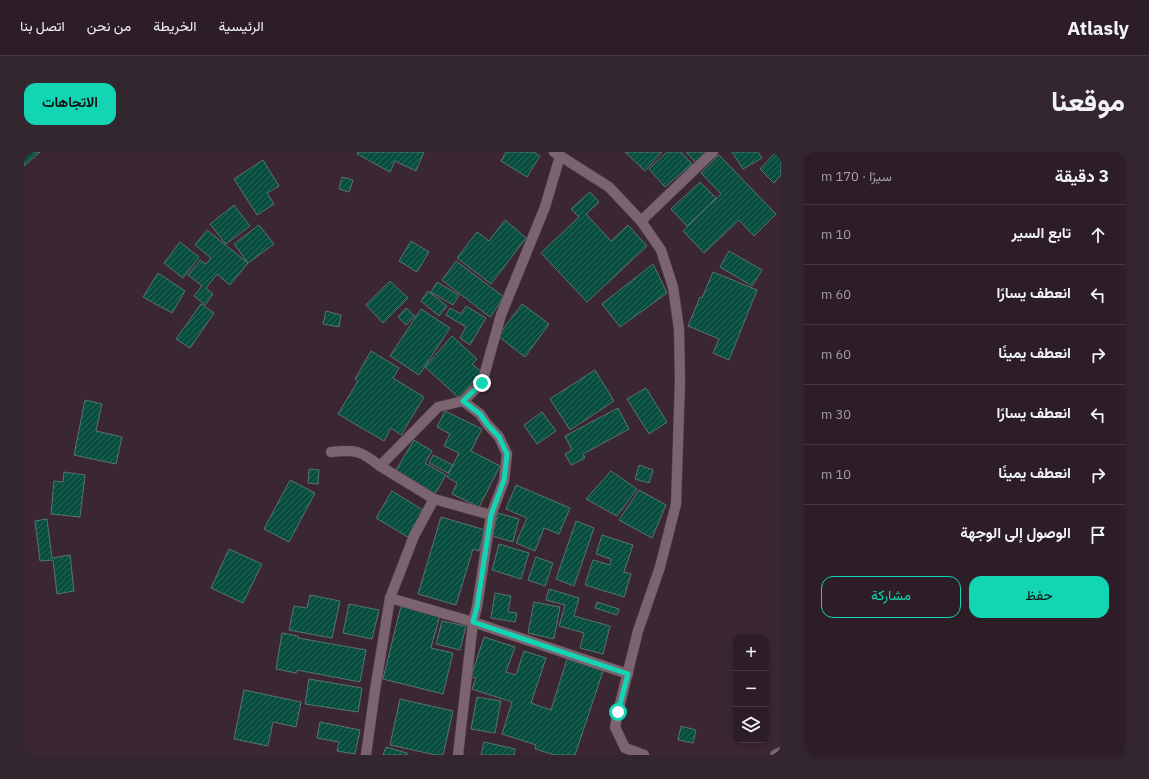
<!DOCTYPE html>
<html lang="ar">
<meta charset="utf-8">
<style>
body{margin:0;font-family:"IBM Plex Sans",Vazirmatn,sans-serif;background:#34262e;color:#f1f3f6;direction:rtl}
.controls{position:absolute;right:12px;bottom:12px;display:grid;overflow:hidden;border-radius:8px;box-shadow:0 2px 6px #0003}
.controls button{width:36px;height:36px;display:grid;place-items:center;padding:0;border:0;border-bottom:1px solid #483b43;background:#2c1d26;color:#f1f3f6;font:20px sans-serif}
.stop{position:absolute;width:12px;height:12px;margin:-9px;border:3px solid #12d5b4;border-radius:50%;background:#fff}
.stop.end{background:#12d5b4;border-color:#fff;box-shadow:0 1px 4px #0008}
.list{margin:0;padding:0;list-style:none}
h2{display:flex;justify-content:space-between;align-items:center;height:52px;margin:0;padding:0 16px;font-size:17px}
h2 small{font-size:13px;font-weight:400;color:#a6a2a7}
.list li{display:grid;grid-template-columns:26px 1fr auto;gap:12px;align-items:center;box-sizing:border-box;height:60px;padding:0 16px;border-top:1px solid #483b43}
.list b{display:block;font-size:15px;white-space:nowrap}
.list em{font-size:13px;font-style:normal;color:#a6a2a7}
.actions{display:flex;gap:8px;padding:12px 16px}
.actions a{flex:1;padding:9px 0;border:1px solid #12d5b4;border-radius:12px;text-align:center;font-size:14px;color:#12d5b4}
.actions .main{background:#12d5b4;color:#111}
.icon{flex:none;width:22px;height:22px;fill:none;stroke:currentColor;stroke-width:2;stroke-linecap:round;stroke-linejoin:round}
.map{position:relative;flex:none;width:757px;height:603px;overflow:hidden;direction:ltr;border-radius:12px}
header{display:flex;align-items:center;gap:24px;box-sizing:border-box;height:56px;padding:0 20px;background:#2c1d26;border-bottom:1px solid #483b43}
header strong{font-size:19px}
nav{display:flex;gap:22px;margin-inline-start:auto;font-size:14px}
.intro{display:flex;align-items:center;justify-content:space-between;box-sizing:border-box;height:96px;padding:0 24px}
h1{margin:0;font-size:28px}
.button{padding:10px 18px;border-radius:12px;background:#12d5b4;color:#111;font-size:14px;font-weight:700}
main{display:flex;gap:24px;padding:0 24px}
aside{flex:1;background:#2c1d26;border-radius:12px;box-shadow:0 2px 6px #0003}
.map>svg:first-child{display:block}
.building{fill:url(#building-hatch);stroke:#58746c}
.lines{fill:none;stroke-linecap:round;stroke-linejoin:round}
.minor-casing{stroke:#55444e;stroke-width:11}
.minor{stroke:#7b6370;stroke-width:10}
.route{stroke:#12d5b4;stroke-width:5}
</style>
<header>
<strong>Atlasly</strong>
<nav><a>الرئيسية</a><a>الخريطة</a><a>من نحن</a><a>اتصل بنا</a></nav>
</header>
<div class="intro"><h1>موقعنا</h1><a class="button">الاتجاهات</a></div>
<main>
<aside>
<h2>3 دقيقة<small>سيرًا · 170 m</small></h2>
<ul class="list">
<li><svg class="icon" aria-label="ahead" viewBox="0 0 24 24"><path d="M12 20V5M6 11l6-6 6 6"/></svg><div><b>تابع السير</b></div><em>10 m</em></li>
<li><svg class="icon" aria-label="left" viewBox="0 0 24 24"><path d="M17 20v-9H6M10 6l-5 5 5 5"/></svg><div><b>انعطف يسارًا</b></div><em>60 m</em></li>
<li><svg class="icon" aria-label="right" viewBox="0 0 24 24"><path d="M7 20v-9h11M14 6l5 5-5 5"/></svg><div><b>انعطف يمينًا</b></div><em>60 m</em></li>
<li><svg class="icon" aria-label="left" viewBox="0 0 24 24"><path d="M17 20v-9H6M10 6l-5 5 5 5"/></svg><div><b>انعطف يسارًا</b></div><em>30 m</em></li>
<li><svg class="icon" aria-label="right" viewBox="0 0 24 24"><path d="M7 20v-9h11M14 6l5 5-5 5"/></svg><div><b>انعطف يمينًا</b></div><em>10 m</em></li>
<li><svg class="icon" aria-label="arrive" viewBox="0 0 24 24"><path d="M6 21V4h12l-3 4 3 4H6"/></svg><div><b>الوصول إلى الوجهة</b></div></li>
</ul>
<div class="actions"><a class="main">حفظ</a><a>مشاركة</a></div>
</aside>
<div class="map">
<svg width="757" height="603" viewBox="0 0 757 603">
<defs>
<pattern id="building-hatch" width="6" height="6" patternUnits="userSpaceOnUse"><rect width="6" height="6" fill="#074e40"/><path d="M-1 1l2-2M0 6l6-6M5 7l2-2" fill="none" stroke="#2b675b"/></pattern>
</defs>
<rect width="100%" height="100%" fill="#3b2732"/>
<!-- building -->
<g class="building">
<path d="M0 0H16L0 14Z"/>
<path d="M334 0H400L392 19 371 9 366 20 333 2Z"/>
<path d="M482 0H510L516 4 503 25 477 9Z"/>
<path d="M601 0H638L621 19Z"/>
<path d="M643 0H657L668 12 641 35 625 17Z"/>
<path d="M662 0H684L672 11Z"/>
<path d="M708 0H734L738 6 719 17Z"/>
<path d="M752 0H757V23L750 31 736 17Z"/>
<path d="M695 3 752 62 730 84 715 68 680 101 659 79 697 42 677 21Z"/>
<path d="M239 8 255 34 243 41 250 52 233 63 210 27Z"/>
<path d="M318 25 329 28 325 40 315 37Z"/>
<path d="M676 30 692 46 663 74 647 57Z"/>
<path d="M566 40 575 50 562 62 587 89 604 73 623 94 563 150 517 101 555 65 547 57Z"/>
<path d="M210 53 226 74 202 92 186 72Z"/>
<path d="M481 68 502 86 467 132 433 106 453 80 465 89Z"/>
<path d="M235 73 250 92 224 111 210 92Z"/>
<path d="M183 78 224 111 206 133 193 122 182 136 189 142 181 153 170 144 178 134 164 123 176 108 182 112 187 106 171 93Z"/>
<path d="M387 89 405 100 393 120 375 109Z"/>
<path d="M156 90 175 105 159 126 140 111Z"/>
<path d="M705 99 738 118 728 134 696 115Z"/>
<path d="M432 109 480 145 466 165 418 128Z"/>
<path d="M629 112 643 141 596 175 578 152Z"/>
<path d="M689 120 733 138 705 208 689 201 695 187 664 174 676 145 678 146Z"/>
<path d="M134 121 161 139 148 161 119 145Z"/>
<path d="M366 129 384 146 359 171 342 153Z"/>
<path d="M413 130 435 143 429 153 407 140Z"/>
<path d="M404 139 423 154 415 164 397 149Z"/>
<path d="M177 152 190 161 166 196 152 187Z"/>
<path d="M498 152 525 172 501 205 474 184Z"/>
<path d="M442 154 462 166 446 193 436 186 442 175 422 163 426 156 437 162Z"/>
<path d="M382 156 391 164 382 173 374 165Z"/>
<path d="M397 157 426 176 395 223 366 204Z"/>
<path d="M302 159 317 163 315 175 299 172Z"/>
<path d="M428 184 453 207 448 212 458 220 435 246 401 215Z"/>
<path d="M347 199 375 216 369 226 400 245 377 283 367 276 360 289 314 262 334 229 331 227Z"/>
<path d="M571 218 590 249 546 278 526 247Z"/>
<path d="M622 236 643 270 625 282 603 247Z"/>
<path d="M61 248 78 252 72 279 98 285 92 312 50 303Z"/>
<path d="M594 256 605 277 559 302 561 306 547 313 541 302 548 298 541 284Z"/>
<path d="M421 259 458 277 447 299 476 314 455 355 428 342 433 331 423 325 435 301 420 294 426 282 413 275Z"/>
<path d="M518 260 532 279 513 292 500 273Z"/>
<path d="M390 288 408 299 401 311 422 323 411 342 372 318Z"/>
<path d="M409 303 429 313 424 321 405 311Z"/>
<path d="M615 313 629 318 625 331 611 327Z"/>
<path d="M285 317 295 318 294 332 284 331Z"/>
<path d="M587 319 613 337 593 364 562 347Z"/>
<path d="M40 320 61 323 56 365 27 362 30 329 39 330Z"/>
<path d="M266 328 291 341 265 390 240 377Z"/>
<path d="M492 333 546 356 535 382 520 376 511 399 492 391 503 366 482 357Z"/>
<path d="M615 338 642 353 628 386 595 368Z"/>
<path d="M368 339 402 360 387 387 352 366Z"/>
<path d="M474 361 495 367 489 390 468 384Z"/>
<path d="M417 365 461 378 455 399 449 397 432 453 394 442Z"/>
<path d="M23 367 28 406 46 403 50 439 33 442 29 408 16 409 11 369Z"/>
<path d="M552 369 570 376 550 434 532 427Z"/>
<path d="M578 383 609 393 600 420 607 422 600 445 561 433 569 408 586 413 587 407 572 402Z"/>
<path d="M475 392 505 401 497 427 468 418Z"/>
<path d="M205 397 238 412 219 451 187 436Z"/>
<path d="M512 405 529 411 521 434 504 428Z"/>
<path d="M525 437 555 446 550 464 586 474 579 502 556 496 560 481 535 474 541 453 522 448Z"/>
<path d="M471 441 487 444 484 460 493 461 491 470 467 466Z"/>
<path d="M286 443 316 449 308 486 265 478 270 454 283 456Z"/>
<path d="M510 450 536 455 530 487 504 481Z"/>
<path d="M573 450 595 457 593 463 571 456Z"/>
<path d="M325 452 355 458 348 487 319 481Z"/>
<path d="M377 454 416 463 407 496 429 501 419 542 359 527Z"/>
<path d="M418 469 442 474 436 498 412 492Z"/>
<path d="M258 481 274 484V486L342 498 336 530 273 518 272 521 252 517Z"/>
<path d="M460 485 491 495 482 520 492 523 500 499 522 506 507 551 527 558 543 507 579 519 551 603H531L511 597 512 593 478 582 488 550 448 537 452 526 447 525Z"/>
<path d="M285 527 338 536 334 560 281 552Z"/>
<path d="M220 538 277 550 272 575 249 570 244 594 210 587Z"/>
<path d="M453 545 477 549 471 581 447 577Z"/>
<path d="M376 547 429 559 419 603H412L366 593Z"/>
<path d="M296 570 336 578 331 602 313 599 315 590 293 586Z"/>
<path d="M657 574 672 578 669 591 654 588Z"/>
<path d="M460 590 491 597 490 603H457Z"/>
<path d="M362 595 383 601V603H359Z"/>
</g>
<g class="lines">
<!-- minor casing -->
<g class="minor-casing">
<g id="minor">
<path d="M530 0 585 35 617 69 637 98 649 135 655 177 656 229 652 352 636 415 614 479 594 560 591 575 601 596 620 603"/>
<path d="M617 69 689 0"/>
<path d="M439 249 458 231 477 163 521 55 536 4"/>
<path d="M307 300C332 297 337 299 356 314L414 255 439 249 456 262 463 272 475 285 483 302 480 329 467 363 453 455 449 470 434 603"/>
<path d="M356 314 410 347 467 363"/>
<path d="M366 446 449 470 604 522"/>
<path d="M342 603 351 538 366 446 390 384 410 347"/>
<path d="M751 603 757 600"/>
</g>
</g>
<!-- minor -->
<use href="#minor" class="minor"/>
</g>
<g class="lines">
<!-- route -->
<path class="route" d="M458 231 439 249 456 262 463 272 475 285 483 302 480 328 467 363 453 455 449 470 604 522 594 560"/>
</g>
</svg>
<div class="controls">
<button>+</button>
<button>−</button>
<button><svg class="icon" aria-label="layers" viewBox="0 0 24 24"><path d="M12 4l9 5-9 5-9-5zM3 14l9 5 9-5"/></svg></button>
</div>
<div class="stop" style="left:594px;top:560px"></div>
<div class="stop end" style="left:458px;top:231px"></div>
</div>
</main>
